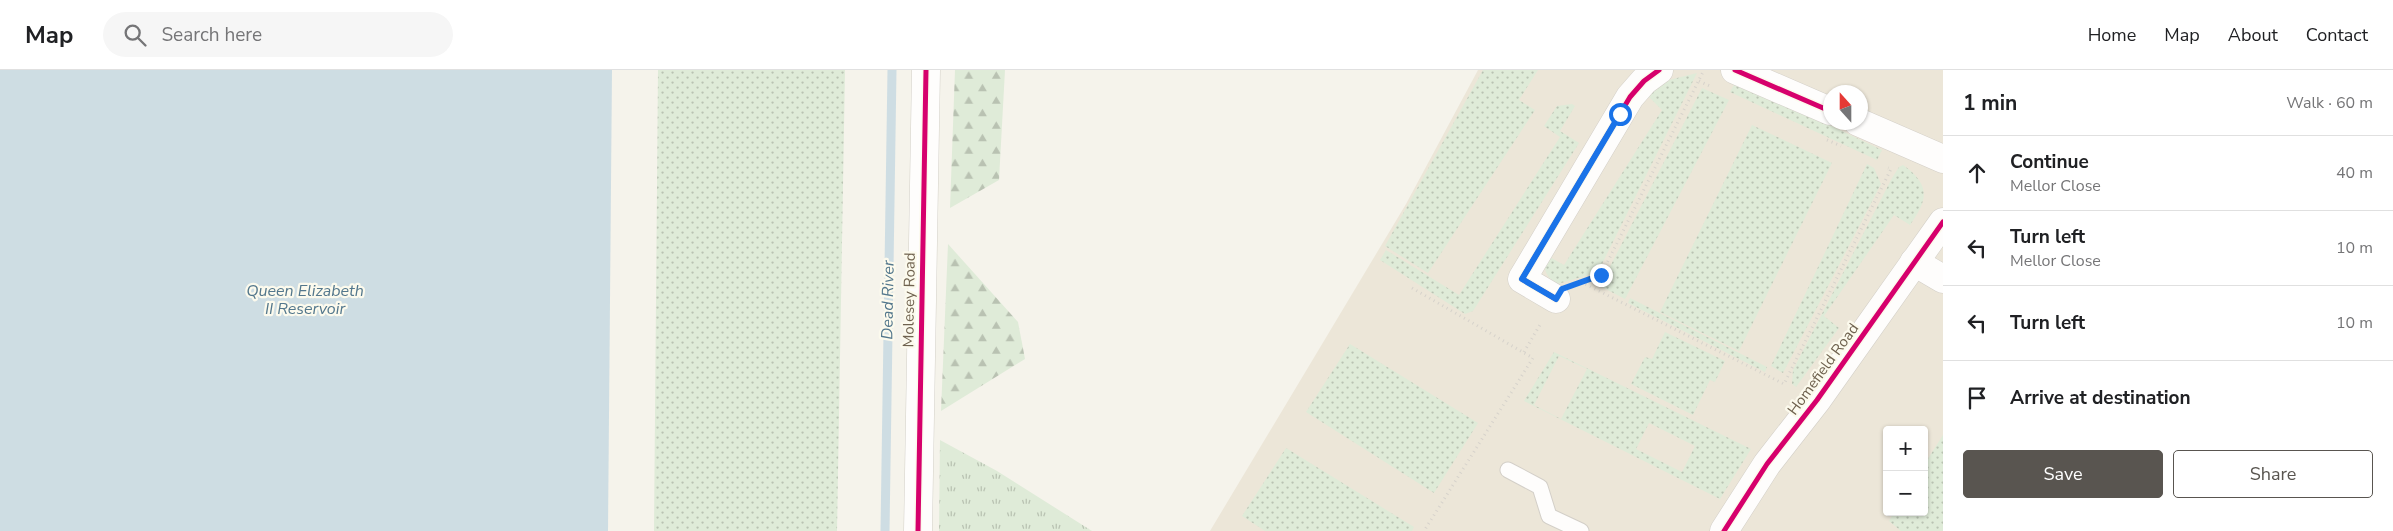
<!DOCTYPE html>
<meta charset="utf-8">
<style>
body{margin:0;font-family:"Nunito Sans",sans-serif;background:#f6f6f6;color:#202124}
.controls{position:absolute;right:15px;bottom:15px;display:grid;overflow:hidden;border-radius:5px;box-shadow:0 1px 4px #0004}
.controls button{width:45px;height:45px;display:grid;place-items:center;padding:0;border:0;border-bottom:1px solid #e0e0e0;background:#fff;color:#202124;font:25px sans-serif}
.compass{position:absolute;left:1823px;top:15px;width:45px;height:45px;border-radius:50%;background:#fff;box-shadow:0 1px 4px #0004;rotate:339deg}
.stop{position:absolute;width:15px;height:15px;margin:-11px;border:4px solid #1a73e8;border-radius:50%;background:#fff}
.stop.end{background:#1a73e8;border-color:#fff;box-shadow:0 1px 5px #0008}
.list{margin:0;padding:0;list-style:none}
h2{display:flex;justify-content:space-between;align-items:center;height:65px;margin:0;padding:0 20px;font-size:21px}
h2 small{font-size:16px;font-weight:400;color:#757577}
.list li{display:grid;grid-template-columns:32px 1fr auto;gap:15px;align-items:center;box-sizing:border-box;height:75px;padding:0 20px;border-top:1px solid #e0e0e0}
.list b{display:block;font-size:19px;white-space:nowrap}
.list p{margin:0;font-size:16px;white-space:nowrap;color:#757577}
.list em{font-size:16px;font-style:normal;color:#757577}
.actions{display:flex;gap:10px;padding:15px 20px}
.actions a{flex:1;padding:11px 0;border:1px solid #595550;border-radius:5px;text-align:center;font-size:18px;color:#595550}
.actions .main{background:#595550;color:#fff}
.icon{flex:none;width:28px;height:28px;fill:none;stroke:currentColor;stroke-width:2;stroke-linecap:round;stroke-linejoin:round}
.map{position:relative;flex:none;width:1943px;height:461px;overflow:hidden}
header{display:flex;align-items:center;gap:30px;box-sizing:border-box;height:70px;padding:0 25px;background:#fff;border-bottom:1px solid #e0e0e0}
header strong{font-size:24px}
nav{display:flex;gap:28px;margin-inline-start:auto;font-size:18px}
.search{width:350px;height:45px;background:#f6f6f6;display:flex;align-items:center;gap:12px;box-sizing:border-box;padding:0 18px;border-radius:28px;color:#757577;font-size:19px}
main{display:flex}
aside{flex:1;background:#fff}
.map>svg:first-child{display:block}
.residential{fill:#ece6d8;fill-rule:evenodd}
.grass{fill:url(#grass-dots);fill-rule:evenodd}
.forest{fill:url(#forest-firs)}
.park{fill:url(#park-tufts)}
.water{fill:#cedde3}
.lines{fill:none;stroke-linecap:round;stroke-linejoin:round}
.stream{stroke:#cedde3;stroke-width:9}
.lane-casing{stroke:#d3cfc8;stroke-width:17}
.street-casing{stroke:#d3cfc8;stroke-width:29}
.secondary-casing{stroke:#d3d0c8;stroke-width:29}
.path{stroke:#d6d2cb;stroke-width:3;stroke-dasharray:1 4;stroke-linecap:butt}
.lane{stroke:#fefdfc;stroke-width:15}
.street{stroke:#fefdfc;stroke-width:28}
.secondary{stroke:#fefdfc;stroke-width:28}
.cycleway-casing{stroke:#fcfaed;stroke-width:8}
.cycleway{stroke:#d6006c;stroke-width:5}
.route{stroke:#1a73e8;stroke-width:6}
.labels{text-anchor:middle;dominant-baseline:central;stroke-width:4.5;stroke-linejoin:round;paint-order:stroke}
.street-label{font-size:15px;fill:#6f624f;stroke:#fcfaed}
.water-label{font-size:16px;font-style:italic;fill:#53778c;stroke:#fcfaed}
</style>
<header>
<strong>Map</strong>
<div class="search"><svg class="icon" aria-label="search" viewBox="0 0 24 24"><circle cx="10" cy="10" r="6"/><path d="M15 15l6 6"/></svg>Search here</div>
<nav><a>Home</a><a>Map</a><a>About</a><a>Contact</a></nav>
</header>
<main>
<div class="map">
<svg width="1943" height="461" viewBox="0 0 1943 461">
<defs>
<pattern id="grass-dots" width="8" height="8" patternUnits="userSpaceOnUse" patternTransform="scale(1.25)"><rect width="8" height="8" fill="#dfebd8"/><path d="M2 2h.1M6 6h.1" fill="none" stroke="#b9c2b2" stroke-width="1.8" stroke-linecap="round"/></pattern>
<pattern id="forest-firs" width="22" height="20" patternUnits="userSpaceOnUse" patternTransform="scale(1.25)"><rect width="22" height="20" fill="#dfebd8"/><path d="M5 1l3.5 6h-7zM16 11l3.5 6h-7z" fill="#b9c2b2"/></pattern>
<pattern id="park-tufts" width="24" height="20" patternUnits="userSpaceOnUse" patternTransform="scale(1.25)"><rect width="24" height="20" fill="#dfebd8"/><path d="M3 7l-1-3M5 7V3M7 7l1-3M15 17l-1-3M17 17v-4M19 17l1-3" fill="none" stroke="#b9c2b2"/></pattern>
</defs>
<rect width="100%" height="100%" fill="#f5f3eb"/>
<!-- residential -->
<path class="residential" d="M1478 0H1943V461H1210L1406 134ZM1830 22H1860V52H1830ZM1887 360H1924V442H1887Z"/>
<!-- grass -->
<g class="grass">
<path d="M658 0H845L837 461H654Z"/>
<path d="M1483 0H1538L1519 30 1535 40 1428 203 1385 176Z"/>
<path d="M1697 3 1598 202 1558 214C1546 208 1542 198 1546 185L1564 195 1662 40 1647 25 1669 10Z"/>
<path d="M1736 11 1882 80 1877 90 1730 22Z"/>
<path d="M1702 18 1729 30 1625 229 1600 216Z"/>
<path d="M1572 34 1575 36 1560 61 1579 73 1473 241 1465 244 1380 190 1386 180 1459 225 1560 67 1544 56 1557 36Z"/>
<path d="M1752 55 1832 93 1739 281 1660 242Z"/>
<path d="M1867 94 1874 98 1881 114 1783 303 1771 296Z"/>
<path d="M1903 95C1931 115 1928 130 1910 155L1894 145 1824 246 1839 258 1796 317 1792 314 1793 300 1892 108 1899 97Z"/>
<path d="M1630 228 1767 297 1765 302 1628 233Z"/>
<path d="M1665 262 1725 291 1715 312 1710 310 1693 345 1631 314 1645 287 1652 289Z"/>
<path d="M1350 274 1478 353 1434 423 1306 342Z"/>
<path d="M1554 282 1751 379 1720 429 1524 331ZM1559 286 1587 299 1561 349 1534 335ZM1649 353 1695 376 1682 402 1636 379Z"/>
<path d="M1943 365V461H1901L1889 451 1894 442H1924V395Z"/>
<path d="M1286 378 1414 457 1412 461H1265L1242 446Z"/>
</g>
<!-- forest -->
<g class="forest">
<path d="M955 0H1005L999 110 950 138Z"/>
<path d="M948 174 1018 252 1025 289 941 341Z"/>
</g>
<!-- park -->
<path class="park" d="M940 370 997 401 1092 461H939Z"/>
<!-- water -->
<path class="water" d="M0 0H612L608 461H0Z"/>
<g class="lines">
<!-- stream -->
<path class="stream" d="M885 461 892 0"/>
<!-- lane casing -->
<g class="lane-casing">
<path id="lane" d="M1508 400 1540 417 1549 446 1581 461"/>
</g>
<!-- street casing -->
<g class="street-casing">
<g id="street">
<path d="M1735 0 1830 41"/>
<path d="M1858 52 1943 89"/>
<path d="M1914 192 1943 209"/>
<path d="M1556 229 1522 209 1630 27 1644 11 1659 0"/>
<path d="M1724 461 1767 394 1817 330 1943 152"/>
</g>
</g>
<!-- secondary casing -->
<g class="secondary-casing">
<path id="secondary" d="M918 461 926 0"/>
</g>
<!-- path -->
<g class="path">
<path d="M1699 11 1712 17"/>
<path d="M1827 70 1841 76"/>
<path d="M1581 212 1784 314 1891 99 1888 98"/>
<path d="M1582 212 1601 205 1704 0"/>
<path d="M1412 218 1533 288 1424 461"/>
<path d="M1524 282 1541 253"/>
</g>
<!-- lane -->
<use href="#lane" class="lane"/>
<!-- street -->
<use href="#street" class="street"/>
<!-- secondary -->
<use href="#secondary" class="secondary"/>
<!-- cycleway casing -->
<g class="cycleway-casing">
<g id="cycleway">
<path d="M1735 0 1830 41"/>
<path d="M1556 229 1522 209 1630 27 1644 11 1659 0"/>
<path d="M918 461 926 0"/>
<path d="M1724 461 1767 394 1817 330 1943 152"/>
</g>
</g>
<!-- cycleway -->
<use href="#cycleway" class="cycleway"/>
</g>
<g class="lines">
<!-- route -->
<path class="route" d="M1601 205 1562 219 1556 229 1522 209 1620 44"/>
</g>
<g class="labels">
<!-- street labels -->
<g class="street-label">
<text transform="translate(909 230) rotate(-89)">Molesey Road</text>
<text transform="translate(1823 299) rotate(-54)">Homefield Road</text>
</g>
<!-- water labels -->
<g class="water-label">
<text x="305" y="221">Queen Elizabeth<tspan x="305" dy="18">II Reservoir</tspan></text>
<text transform="translate(888 230) rotate(-89)">Dead River</text>
</g>
</g>
</svg>
<div class="controls">
<button>+</button>
<button>−</button>
</div>
<svg class="compass" viewBox="-18 -18 36 36"><path d="M0-13l5 13h-10z" fill="#e53935"/><path d="M0 13l5-13h-10z" fill="#757577"/></svg>
<div class="stop" style="left:1620px;top:44px"></div>
<div class="stop end" style="left:1601px;top:205px"></div>
</div>
<aside>
<h2>1 min<small>Walk · 60 m</small></h2>
<ul class="list">
<li><svg class="icon" aria-label="ahead" viewBox="0 0 24 24"><path d="M12 20V5M6 11l6-6 6 6"/></svg><div><b>Continue</b><p>Mellor Close</p></div><em>40 m</em></li>
<li><svg class="icon" aria-label="left" viewBox="0 0 24 24"><path d="M17 20v-9H6M10 6l-5 5 5 5"/></svg><div><b>Turn left</b><p>Mellor Close</p></div><em>10 m</em></li>
<li><svg class="icon" aria-label="left" viewBox="0 0 24 24"><path d="M17 20v-9H6M10 6l-5 5 5 5"/></svg><div><b>Turn left</b></div><em>10 m</em></li>
<li><svg class="icon" aria-label="arrive" viewBox="0 0 24 24"><path d="M6 21V4h12l-3 4 3 4H6"/></svg><div><b>Arrive at destination</b></div></li>
</ul>
<div class="actions"><a class="main">Save</a><a>Share</a></div>
</aside>
</main>
